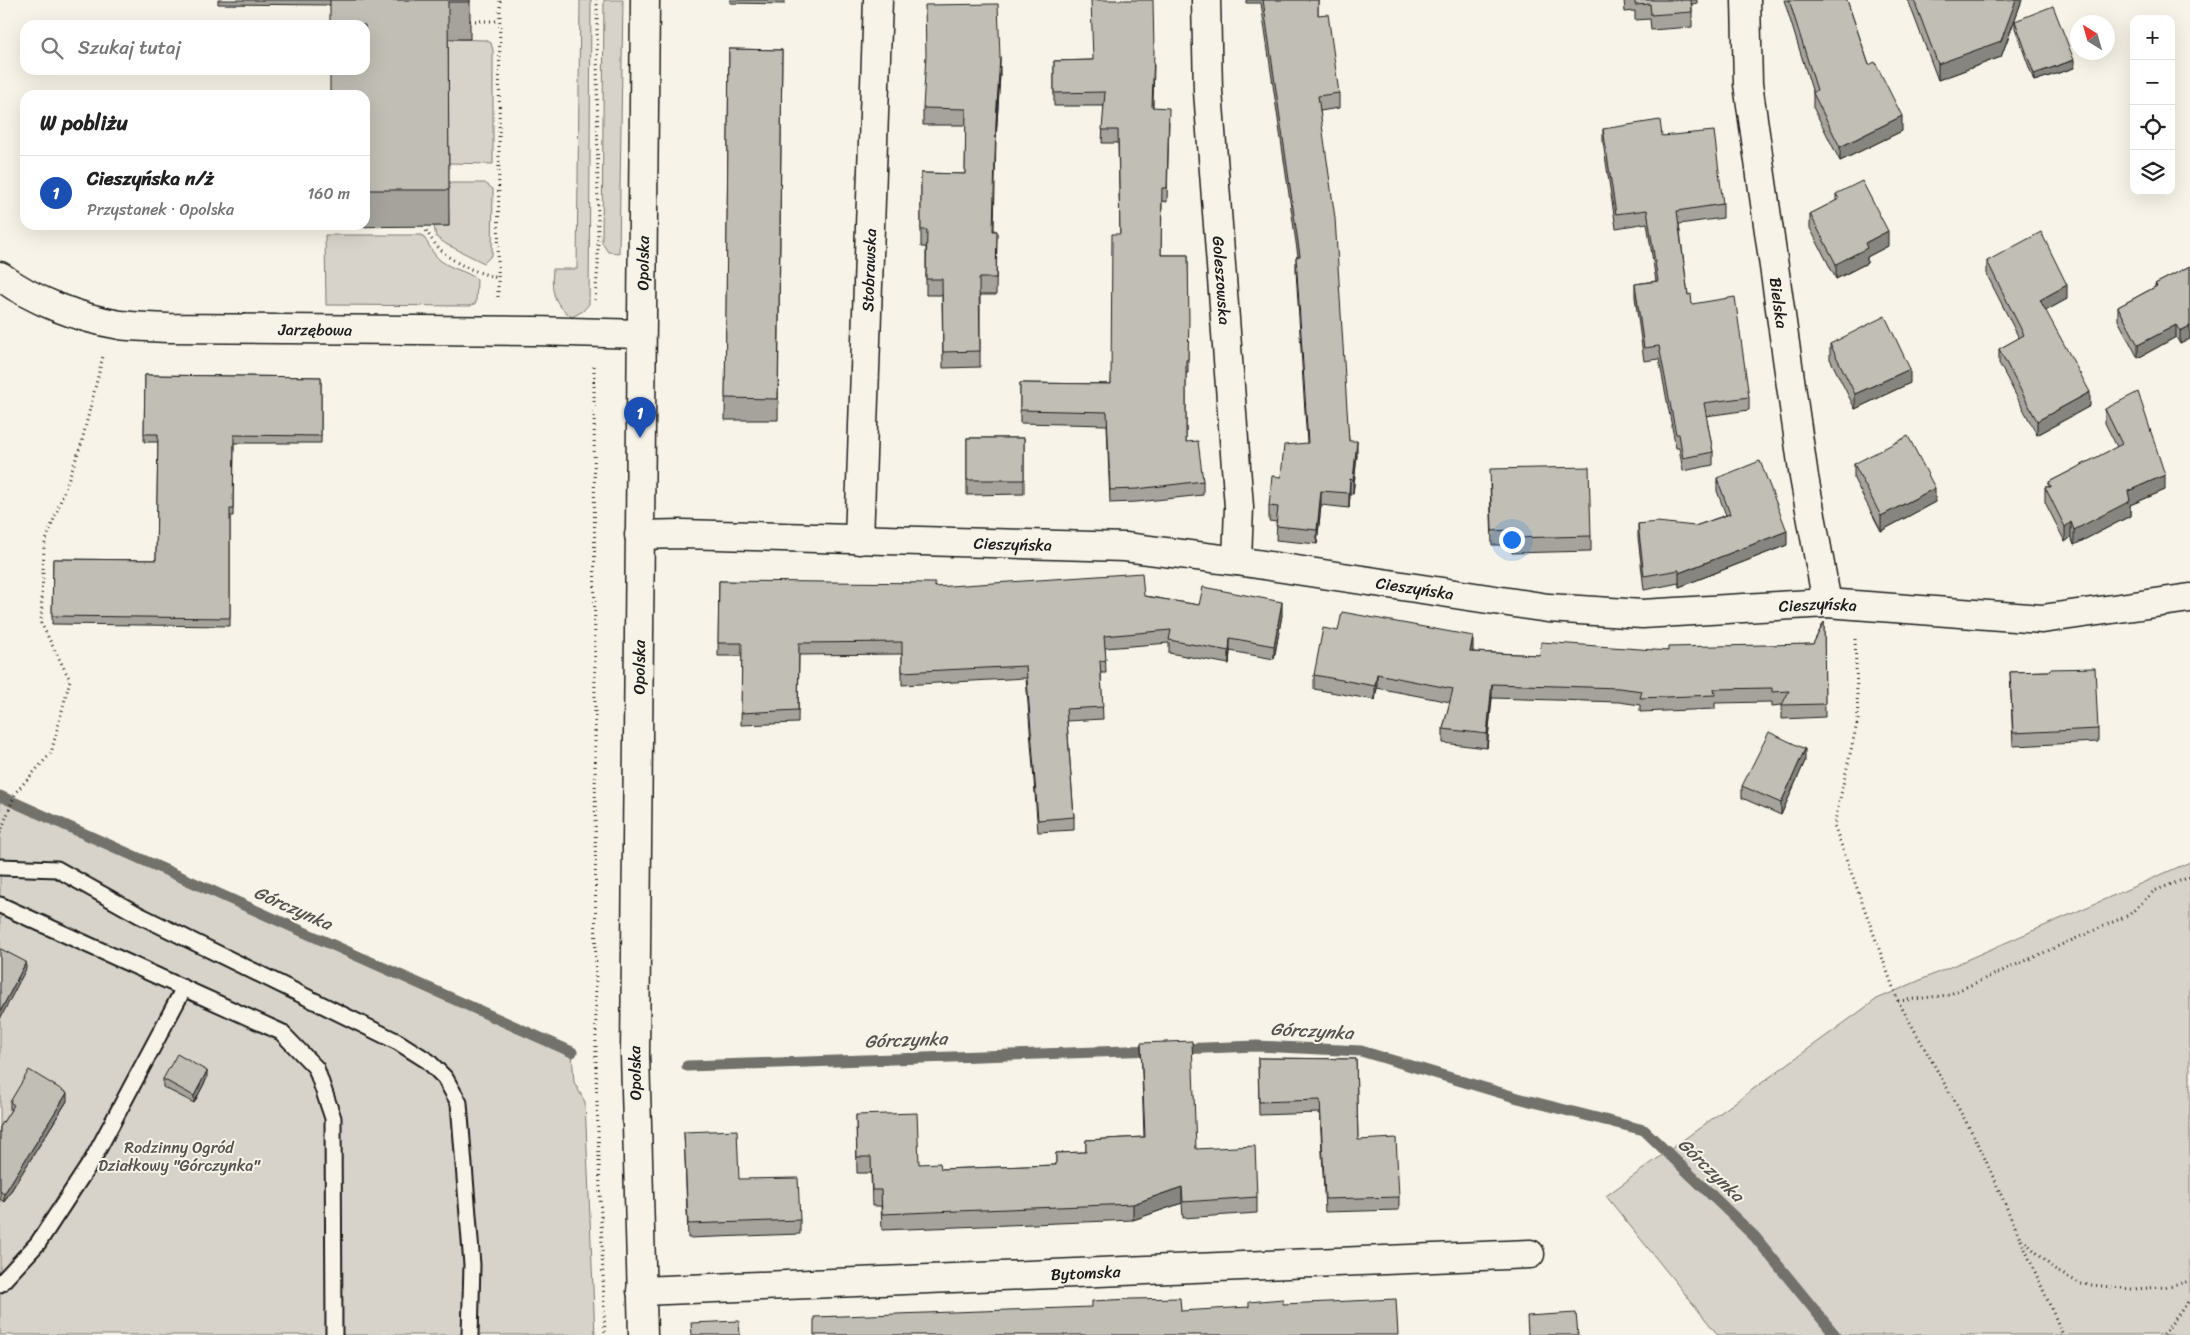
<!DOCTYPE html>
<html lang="pl">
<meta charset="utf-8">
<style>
body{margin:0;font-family:Sriracha,sans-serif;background:#f2f2f2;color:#222}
.controls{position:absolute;right:15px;top:15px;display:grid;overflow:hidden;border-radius:10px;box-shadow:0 5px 20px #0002}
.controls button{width:45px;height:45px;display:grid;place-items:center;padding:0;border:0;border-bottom:1px solid #e0e0e0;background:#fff;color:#222;font:25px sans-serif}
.compass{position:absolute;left:2070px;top:15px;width:45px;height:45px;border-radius:50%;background:#fff;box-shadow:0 5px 20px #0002;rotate:323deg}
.you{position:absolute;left:1511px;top:539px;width:18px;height:18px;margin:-12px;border:4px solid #fff;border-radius:50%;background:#1a73e8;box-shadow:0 0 0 8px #1a73e833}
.badge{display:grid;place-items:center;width:32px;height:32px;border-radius:50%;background:#111827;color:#fff;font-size:16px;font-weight:700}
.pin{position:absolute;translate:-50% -41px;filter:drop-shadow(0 1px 2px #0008)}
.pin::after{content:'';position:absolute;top:26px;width:18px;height:15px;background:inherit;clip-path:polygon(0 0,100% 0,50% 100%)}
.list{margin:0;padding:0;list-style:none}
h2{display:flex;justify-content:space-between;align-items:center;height:65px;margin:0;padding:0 20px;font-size:21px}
h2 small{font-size:16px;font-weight:400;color:#767676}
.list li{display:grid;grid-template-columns:32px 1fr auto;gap:15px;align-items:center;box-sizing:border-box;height:75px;padding:0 20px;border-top:1px solid #e0e0e0}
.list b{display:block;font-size:19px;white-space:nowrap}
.list p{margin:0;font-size:16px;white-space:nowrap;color:#767676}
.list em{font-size:16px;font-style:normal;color:#767676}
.icon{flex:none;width:28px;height:28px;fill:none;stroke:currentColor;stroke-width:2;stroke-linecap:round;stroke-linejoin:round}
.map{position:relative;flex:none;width:2190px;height:1335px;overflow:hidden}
.search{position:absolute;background:#fff;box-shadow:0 5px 20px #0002;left:20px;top:20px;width:350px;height:55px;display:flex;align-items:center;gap:12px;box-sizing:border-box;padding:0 18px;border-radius:15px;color:#767676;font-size:19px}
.panel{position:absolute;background:#fff;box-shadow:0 5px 20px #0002;left:20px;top:90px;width:350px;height:140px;border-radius:15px}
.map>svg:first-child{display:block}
.green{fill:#d7d3cb;stroke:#7a7874}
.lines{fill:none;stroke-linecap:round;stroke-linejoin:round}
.stream{stroke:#72716c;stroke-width:11}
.lane-casing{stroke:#1c1c1c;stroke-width:19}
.street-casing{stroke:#1c1c1c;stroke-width:31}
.secondary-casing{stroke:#1c1c1c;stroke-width:31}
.path{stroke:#1c1c1c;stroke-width:3;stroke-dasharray:1 4;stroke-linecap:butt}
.lane{stroke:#f7f3e8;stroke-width:15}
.street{stroke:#f7f3e8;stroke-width:28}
.secondary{stroke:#f7f3e8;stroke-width:28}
.wall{fill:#a5a39c;stroke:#1c1c1c}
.shaded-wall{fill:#86857f;stroke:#1c1c1c}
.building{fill:#c0beb5;stroke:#1c1c1c}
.labels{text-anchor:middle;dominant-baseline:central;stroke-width:4;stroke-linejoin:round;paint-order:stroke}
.street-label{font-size:16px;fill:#1c1c1c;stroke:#f7f3e8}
.park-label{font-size:16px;fill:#545351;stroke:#f7f3e8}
.water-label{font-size:18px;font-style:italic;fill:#565452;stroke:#f7f3e8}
</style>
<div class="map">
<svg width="2190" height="1335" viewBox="0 0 2190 1335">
<rect width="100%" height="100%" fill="#f7f3e8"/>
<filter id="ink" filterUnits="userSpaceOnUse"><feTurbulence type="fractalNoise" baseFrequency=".02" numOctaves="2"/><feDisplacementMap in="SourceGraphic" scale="10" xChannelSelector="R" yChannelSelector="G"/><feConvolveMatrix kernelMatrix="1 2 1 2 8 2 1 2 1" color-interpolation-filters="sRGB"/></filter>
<g filter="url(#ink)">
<!-- green -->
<g class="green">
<path d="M580 0H591L589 304 583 311 572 317C553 303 551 292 553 269H577Z"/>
<path d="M604 0H623L619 253 608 252 602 243Z"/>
<path d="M448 39 486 40 491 43 493 50V164L448 163Z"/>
<path d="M448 183H485L493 189 492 255 484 263 446 244 436 237 434 226H449Z"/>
<path d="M325 235H422C429 243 432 254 441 261 452 269 466 271 477 279L476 303 470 306 326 305Z"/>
<path d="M0 796 572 1052 574 1082 585 1102 595 1335H0Z"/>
<path d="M2190 862V1335H1718L1606 1196 1877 999Z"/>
</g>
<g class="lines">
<!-- stream -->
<g class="stream">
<path d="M0 796 572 1052"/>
<path d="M1179 1049 1257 1046 1361 1051 1518 1098 1644 1130 1755 1237 1835 1335"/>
<path d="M687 1066 1155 1050"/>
</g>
<!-- lane casing -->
<g class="lane-casing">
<g id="lane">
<path d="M0 867 57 869 139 915 398 1042 428 1061 445 1078 459 1103 472 1265 470 1335"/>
<path d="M0 905 281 1032 316 1068 333 1118 334 1335"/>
<path d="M0 1284 38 1243 93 1159 184 988"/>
</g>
</g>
<!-- street casing -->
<g class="street-casing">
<g id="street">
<path id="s1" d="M1206 0 1208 91 1239 507 1237 561"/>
<path id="s2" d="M1746 0 1748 84 1804 477 1827 603"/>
<path id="s3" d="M0 276C33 301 79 318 120 325 136 327 153 327 169 328L535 331 641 334"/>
<path id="s4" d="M639 535 682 534 1125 547 1237 561 1548 608 1642 614 1827 603 2042 619 2190 598"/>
<path id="s5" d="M859 540 878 0"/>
<path id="s6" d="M641 1291 1530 1254"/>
</g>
</g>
<!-- secondary casing -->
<g class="secondary-casing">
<g id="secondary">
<path id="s7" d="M643 1335 635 1055 645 0"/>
</g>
</g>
<!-- path -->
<g class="path">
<path d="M470 21H500"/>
<path d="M424 226C439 258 465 269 498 278"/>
<path d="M498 297 500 0"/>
<path d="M595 300 598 265 597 0"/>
<path d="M594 366 596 1073 605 1335"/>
<path d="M1855 639 1858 719 1834 825 1898 1001 1978 1143 2063 1335"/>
<path d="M0 833 16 792 51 753 70 680 41 623 44 546 81 445 103 356"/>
<path d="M1898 1001 1948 995 2129 915 2154 891 2190 877"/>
<path d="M2022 1239 2055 1270 2081 1284 2132 1289 2164 1287 2190 1281"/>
<path d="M2163 1335 2190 1299"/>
</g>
<!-- lane -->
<use href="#lane" class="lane"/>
<!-- street -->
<use href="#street" class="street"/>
<!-- secondary -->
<use href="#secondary" class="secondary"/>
</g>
<!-- wall -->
<g class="wall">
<path d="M218 0H470V39H448L449 226 324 227V225H365V95L330 5 218 4Z"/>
<path d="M730 0H784V4L730 3Z"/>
<path d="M1246 0H1318V15L1339 93V108L1320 111 1349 441 1357 455 1353 494H1350L1349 508 1321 505 1317 544 1276 540 1277 522 1269 521V506L1281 477 1307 443 1296 271V257L1298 256 1261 3H1246Z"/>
<path d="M1624 0H1697V3L1692 4V27L1651 30 1650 19 1635 20V11L1625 12Z"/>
<path d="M1784 0H1847L1869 65 1902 131 1840 161 1813 107V93Z"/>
<path d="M1908 0H2022L2001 57 1938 80Z"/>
<path d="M2015 21 2074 68 2034 81 2015 28Z"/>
<path d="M729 49 782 50 778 420H725Z"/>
<path d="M1093 60 1154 65 1153 107 1169 121 1167 202 1162 201 1161 255H1188V373H1186V442L1203 481V495L1137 502 1110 503 1107 425 1020 423V383L1111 384 1120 234 1118 143H1102L1104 106H1054V61Z"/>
<path d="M1000 74 996 139 994 231H997L996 295H980V367L943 368 942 295H926V247H921V173L965 174 966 125H923V108Z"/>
<path d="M1603 129 1662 136 1723 204V218L1679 224 1688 295 1692 304 1749 397V410L1706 416 1713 452V465L1683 471 1679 448H1676L1659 359 1644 361 1635 297V284L1656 281 1647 223 1616 228 1603 142Z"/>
<path d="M1836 194 1888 246 1867 257V263L1836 279 1810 228V214L1836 201Z"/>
<path d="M1987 261 2067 299 2045 311 2090 406 2037 435 1999 363V349L2019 338 1987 275Z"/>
<path d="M2190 266V339L2180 344 2176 337 2138 358 2118 320V307L2155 287V284Z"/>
<path d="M1830 344 1910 383 1855 409 1830 359Z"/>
<path d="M145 375 321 377V443H234L233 516H230V626L52 624 53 559 156 560 158 442H144Z"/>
<path d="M2105 409 2165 490 2130 505V516L2074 545 2071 537 2065 542 2045 502V487H2049V482L2117 447 2105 423Z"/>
<path d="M967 438H1024V494L967 495Z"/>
<path d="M1854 464 1935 502 1881 531 1854 479Z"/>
<path d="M1717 478 1787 545 1679 587V583L1644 590 1638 537V524L1695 526 1726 515 1717 491Z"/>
<path d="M1490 484 1591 536V551L1512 553V545H1492Z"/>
<path d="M719 581 935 587 1144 596 1199 605 1282 615 1274 659 1230 651 1229 664 1169 653V643L1105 648 1106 673H1101L1103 719 1067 721 1074 817V830L1038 832 1026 678 902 685V654L799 655 798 723 741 725 742 656H718Z"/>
<path d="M1824 622 1825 717 1782 719V705L1772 706V702L1715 703V709L1640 712V705L1619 702 1492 698 1487 748 1443 743V729L1450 702 1377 688 1375 700 1314 689V675L1338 631 1473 650V652L1540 655 1668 651 1813 644Z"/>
<path d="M2050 671 2098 729V742L2013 746 2010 672Z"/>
<path d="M1805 761 1781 815 1742 798V786Z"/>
<path d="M1141 1043 1196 1149 1257 1197V1213L1183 1218 1182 1203 1133 1220 882 1230 881 1206H872L871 1173H857L856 1115 919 1164 941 1169 1056 1165V1153L1086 1152V1140L1144 1137Z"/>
<path d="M1258 1058 1356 1059 1358 1140 1399 1197V1210L1325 1212 1320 1113 1259 1115Z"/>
<path d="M207 1078 194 1103 163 1087V1079Z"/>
<path d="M67 1101 4 1202 0 1199V1127L11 1110H10V1102Z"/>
<path d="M684 1132 739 1179 800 1220V1234L688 1238Z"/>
</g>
<!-- shaded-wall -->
<g class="shaded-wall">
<path d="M2016 0H2022L2001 57 1938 80V64Z"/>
<path d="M1000 57V74L996 139V122Z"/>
<path d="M2074 60V68L2034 81V74Z"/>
<path d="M1902 116V131L1840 161V147Z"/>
<path d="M1888 231V246L1867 257V263L1836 279V264L1865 243Z"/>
<path d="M2067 285V299L2040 314V300Z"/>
<path d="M2176 325V337L2138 358V345Z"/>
<path d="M2190 326V339L2180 344V331Z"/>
<path d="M1910 369V383L1855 409V394Z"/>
<path d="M2090 392V406L2037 435V421Z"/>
<path d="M1357 441V455L1353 494V480Z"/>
<path d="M2165 475V490L2130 505V516L2074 545V530L2128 491Z"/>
<path d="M1350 479V494L1349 508V493Z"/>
<path d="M1935 488V502L1881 531V516Z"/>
<path d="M1321 491V505L1317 544V530Z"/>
<path d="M2071 522V537L2065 542V527Z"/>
<path d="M1787 531V545L1679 587V573Z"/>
<path d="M1282 602V615L1274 659V646Z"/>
<path d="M1473 636V650L1470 666V652Z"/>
<path d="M1230 638V651L1229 664V651Z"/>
<path d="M1377 674V688L1375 700V686Z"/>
<path d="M1492 684V698L1487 748V734Z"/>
<path d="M1805 749V761L1781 815V803Z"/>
<path d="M26 962V969L0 1019V1012Z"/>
<path d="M207 1071V1078L194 1103V1096Z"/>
<path d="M67 1093V1101L4 1202V1194Z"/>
<path d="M1182 1187V1203L1133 1220V1204Z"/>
</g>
<!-- building -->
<g class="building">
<path d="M330 0H470V2H448L449 190H365V95H330V70H365V25H330Z"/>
<path d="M1091 0H1153L1154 52 1152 107 1169 108 1167 188H1162L1161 255H1188L1189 320 1188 359 1186 360V442L1198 441 1203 481 1137 489 1110 490 1107 412 1020 410V383L1111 384 1112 234H1120L1118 130H1102L1105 92 1054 93V61L1093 60Z"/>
<path d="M1263 0H1318V15L1328 14 1339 93 1318 96 1335 218 1349 441H1357L1353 480 1350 479 1349 493 1321 491 1317 530 1276 526 1278 507 1269 506 1272 476 1281 477 1284 445 1308 443 1296 257 1300 256Z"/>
<path d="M1635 0H1691L1692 12 1651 15 1650 4 1635 5Z"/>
<path d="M1789 0H1847L1869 65 1875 62 1902 116 1840 147 1813 93 1817 90Z"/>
<path d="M1914 0H2016L2001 41 1938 64Z"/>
<path d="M998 4 1000 57 996 122 993 231H997L996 278H979L980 351 943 352 942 279H926L927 230H921V173L965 174 966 109 923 108 926 55 925 5Z"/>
<path d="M2053 6 2074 60 2034 74 2015 21Z"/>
<path d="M729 49 782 50 778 399 725 398Z"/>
<path d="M1660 120 1662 136 1714 131 1723 204 1677 211 1688 295 1691 294 1692 304 1735 297 1749 397 1704 403 1713 452 1683 458 1679 434H1676L1659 346 1644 348 1635 284 1658 281 1647 210 1616 214 1603 129Z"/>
<path d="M1862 181 1888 231 1865 243 1867 248 1836 264 1810 214 1839 199 1836 194Z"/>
<path d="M2041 232 2067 285 2040 300 2090 392 2037 421 1999 349 2024 335 1987 261Z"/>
<path d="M2190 266V326L2180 331 2176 325 2138 345 2118 307 2157 286 2155 284Z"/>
<path d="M1885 316 1910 369 1855 394 1830 344Z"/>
<path d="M145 375 321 377V436L234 435 233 509H230V618L52 616 53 559 156 560 158 434H144Z"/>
<path d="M2138 392 2165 475 2128 491 2130 501 2074 530 2071 522 2065 527 2045 487H2051L2049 482 2122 444 2105 409Z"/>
<path d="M1908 436 1935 488 1881 516 1854 464Z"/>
<rect x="967" y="438" width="57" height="42"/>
<path d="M1760 461 1787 531 1679 573V570L1644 576 1638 524 1657 522 1695 526 1730 514 1717 478Z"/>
<path d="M1589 467 1591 536 1512 538V530L1492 531 1490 469Z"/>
<path d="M1142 573 1144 596 1199 605 1203 587 1282 602 1274 646 1230 638 1229 651 1169 640 1171 630 1104 636 1106 660 1100 661 1103 707 1066 709 1074 817 1038 820 1026 666 902 672V642L799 643 798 710 741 713 742 643H718L719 581 935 583V587Z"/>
<path d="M1342 612 1473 636 1470 652 1540 655 1541 642 1668 651V647L1813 644 1824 622 1825 704 1782 705 1789 691 1772 692V688L1714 689 1715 695 1640 698 1642 691 1619 688 1492 684 1487 734 1443 729 1453 689 1377 674 1375 686 1314 675 1323 628 1338 631Z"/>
<path d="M2095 668 2098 729 2013 733 2010 672 2050 671V669Z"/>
<path d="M1769 732 1805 749 1781 803 1742 786Z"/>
<path d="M1 949 26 962 0 1012V950Z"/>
<path d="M1192 1041 1196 1149 1255 1146 1257 1197 1183 1202 1182 1187 1133 1204 882 1214 881 1190H872L871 1157H857L856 1115 917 1113 919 1164 940 1163 941 1169 1056 1165V1153L1086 1152V1140L1145 1137 1141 1043Z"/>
<path d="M177 1054 207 1071 194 1096 163 1079Z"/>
<path d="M1258 1058 1356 1059 1358 1140 1396 1138 1399 1197 1325 1199 1320 1100 1259 1102Z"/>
<path d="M29 1070 67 1093 4 1194 0 1191V1127L14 1105 10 1102Z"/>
<path d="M737 1130 739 1179 798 1178 800 1220 688 1224 684 1132Z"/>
<path d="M1180 1298 1181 1311 1249 1307V1302L1283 1299V1304L1396 1299 1398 1335H814V1317L1092 1307V1301L1130 1299Z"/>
<path d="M1576 1313 1578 1335H1528L1527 1316Z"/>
<path d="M739 1321 740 1335H692L691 1323Z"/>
</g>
</g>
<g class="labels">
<!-- street labels -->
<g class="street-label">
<text stroke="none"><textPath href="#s7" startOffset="1072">Opolska</textPath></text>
<text stroke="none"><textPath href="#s5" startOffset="270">Stobrawska</textPath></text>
<text stroke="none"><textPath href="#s1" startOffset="281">Goleszowska</textPath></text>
<text stroke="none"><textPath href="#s2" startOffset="305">Bielska</textPath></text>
<text stroke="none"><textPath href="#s3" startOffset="326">Jarzębowa</textPath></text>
<text stroke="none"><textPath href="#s4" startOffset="374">Cieszyńska</textPath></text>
<text stroke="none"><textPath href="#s4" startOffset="779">Cieszyńska</textPath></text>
<text stroke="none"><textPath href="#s4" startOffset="1184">Cieszyńska</textPath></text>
<text stroke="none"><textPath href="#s7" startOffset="668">Opolska</textPath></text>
<text transform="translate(635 1073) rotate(-91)">Opolska</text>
<text stroke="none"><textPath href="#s6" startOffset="445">Bytomska</textPath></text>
</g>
<!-- park labels -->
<g class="park-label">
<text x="179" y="1147">Rodzinny Ogród<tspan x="179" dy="18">Działkowy "Górczynka"</tspan></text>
</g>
<!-- water labels -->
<g class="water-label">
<text transform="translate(293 908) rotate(24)">Górczynka</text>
<text transform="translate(1312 1031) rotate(3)">Górczynka</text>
<text transform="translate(906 1040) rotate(-2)">Górczynka</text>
<text transform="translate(1711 1170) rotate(44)">Górczynka</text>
</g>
</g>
</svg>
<div class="controls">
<button>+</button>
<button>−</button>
<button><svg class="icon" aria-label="locate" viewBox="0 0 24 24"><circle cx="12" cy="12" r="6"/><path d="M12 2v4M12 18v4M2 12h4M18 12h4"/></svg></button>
<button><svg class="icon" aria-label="layers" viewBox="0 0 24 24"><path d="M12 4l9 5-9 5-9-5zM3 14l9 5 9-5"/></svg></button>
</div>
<svg class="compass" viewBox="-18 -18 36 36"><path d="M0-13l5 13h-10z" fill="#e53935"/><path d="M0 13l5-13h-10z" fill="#767676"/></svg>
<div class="you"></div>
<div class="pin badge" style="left:640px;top:438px;background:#1a4fb4">1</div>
<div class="search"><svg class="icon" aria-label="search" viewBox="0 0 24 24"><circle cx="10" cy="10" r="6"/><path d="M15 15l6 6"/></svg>Szukaj tutaj</div>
<section class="panel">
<h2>W pobliżu<small></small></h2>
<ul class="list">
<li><span class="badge" style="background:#1a4fb4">1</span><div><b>Cieszyńska n/ż</b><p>Przystanek · Opolska</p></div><em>160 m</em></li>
</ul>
</section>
</div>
